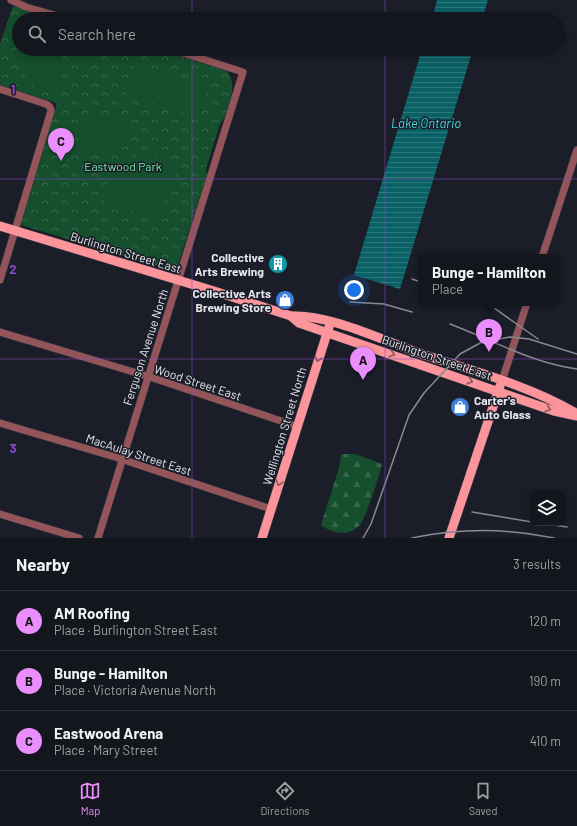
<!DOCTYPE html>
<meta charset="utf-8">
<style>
body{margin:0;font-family:Barlow,sans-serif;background:#21232b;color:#f1f3f6}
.controls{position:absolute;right:12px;bottom:12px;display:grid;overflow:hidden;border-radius:8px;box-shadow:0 2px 10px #0003}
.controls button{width:36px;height:36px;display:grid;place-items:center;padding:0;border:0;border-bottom:1px solid #33353c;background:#14161e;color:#f1f3f6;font:20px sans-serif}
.you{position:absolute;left:354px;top:290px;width:14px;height:14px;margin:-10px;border:3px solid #fff;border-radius:50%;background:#1a73e8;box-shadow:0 0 0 6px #1a73e833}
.badge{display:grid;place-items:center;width:26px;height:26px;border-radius:50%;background:#ea8dfd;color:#111;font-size:13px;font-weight:700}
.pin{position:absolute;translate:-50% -33px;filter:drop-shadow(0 1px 2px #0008)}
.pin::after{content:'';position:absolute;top:21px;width:14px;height:12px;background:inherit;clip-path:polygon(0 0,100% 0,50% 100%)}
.popup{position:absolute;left:418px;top:254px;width:142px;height:52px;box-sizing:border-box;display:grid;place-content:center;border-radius:8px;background:#14161e;filter:drop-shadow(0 1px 3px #0005);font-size:13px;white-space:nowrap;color:#9d9fa4}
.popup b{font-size:15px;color:#f1f3f6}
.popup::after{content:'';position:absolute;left:50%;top:100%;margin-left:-8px;border:8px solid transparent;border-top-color:#14161e}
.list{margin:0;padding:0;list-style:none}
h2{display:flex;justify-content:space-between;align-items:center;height:52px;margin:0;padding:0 16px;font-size:17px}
h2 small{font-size:13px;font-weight:400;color:#9d9fa4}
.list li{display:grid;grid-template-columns:26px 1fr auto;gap:12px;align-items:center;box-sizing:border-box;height:60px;padding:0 16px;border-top:1px solid #33353c}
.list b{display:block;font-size:15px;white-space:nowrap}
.list p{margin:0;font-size:13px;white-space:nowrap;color:#9d9fa4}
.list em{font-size:13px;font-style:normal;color:#9d9fa4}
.icon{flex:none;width:22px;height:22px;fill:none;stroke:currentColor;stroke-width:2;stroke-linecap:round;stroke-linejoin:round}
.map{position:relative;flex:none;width:577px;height:538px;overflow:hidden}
.search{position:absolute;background:#14161e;box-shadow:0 2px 10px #0003;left:12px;right:12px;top:12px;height:44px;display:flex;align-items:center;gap:10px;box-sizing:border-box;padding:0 14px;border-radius:22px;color:#9d9fa4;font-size:15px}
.sheet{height:232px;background:#14161e}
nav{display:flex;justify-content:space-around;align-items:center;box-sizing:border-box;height:56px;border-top:1px solid #33353c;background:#14161e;font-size:11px;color:#9d9fa4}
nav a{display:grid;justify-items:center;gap:2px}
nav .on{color:#ea8dfd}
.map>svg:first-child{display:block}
.forest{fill:url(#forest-firs)}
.park{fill:url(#park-crowns)}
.pitch{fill:#154f2d}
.water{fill:url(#water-rules)}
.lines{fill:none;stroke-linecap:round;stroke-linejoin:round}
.minor-casing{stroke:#373a44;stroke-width:8}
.major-casing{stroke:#373a44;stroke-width:10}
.minor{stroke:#935559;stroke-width:7}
.major{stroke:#fb949b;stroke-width:9}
.rail{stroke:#878a92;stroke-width:1.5}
.oneway{stroke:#8b5962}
.grid{fill:none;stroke:#8b48c6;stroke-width:1;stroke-opacity:0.55}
.labels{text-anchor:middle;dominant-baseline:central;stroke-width:3;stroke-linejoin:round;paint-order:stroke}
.park-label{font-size:12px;fill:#76eca0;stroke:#1b1e28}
.street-label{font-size:12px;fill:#e5e7ee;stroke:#1b1e28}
.poi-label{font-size:12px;font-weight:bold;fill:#e5e7ee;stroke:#1b1e28;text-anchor:end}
.water-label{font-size:13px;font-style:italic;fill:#40d5df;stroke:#1b1e28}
.grid-label{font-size:13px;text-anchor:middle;font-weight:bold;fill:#8b48c6;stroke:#1b1e28;stroke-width:3;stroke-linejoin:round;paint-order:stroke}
</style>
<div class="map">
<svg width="577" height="538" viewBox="0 0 577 538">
<defs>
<pattern id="forest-firs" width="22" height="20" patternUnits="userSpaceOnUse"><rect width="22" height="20" fill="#154f2d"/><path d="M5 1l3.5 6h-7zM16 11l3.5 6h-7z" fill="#37684c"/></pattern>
<pattern id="park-crowns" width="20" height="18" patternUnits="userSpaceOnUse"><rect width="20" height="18" fill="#154f2d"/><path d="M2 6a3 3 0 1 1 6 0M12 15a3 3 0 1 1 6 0" fill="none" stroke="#37684c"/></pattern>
<pattern id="water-rules" width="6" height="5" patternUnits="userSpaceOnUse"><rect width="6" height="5" fill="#0a6165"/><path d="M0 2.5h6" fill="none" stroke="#2e787b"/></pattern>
</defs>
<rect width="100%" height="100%" fill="#1b1e28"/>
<!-- forest -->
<path class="forest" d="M341 454H355L382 464C380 475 365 520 359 526 348 537 331 533 321 525L339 468Z"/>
<!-- park -->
<path class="park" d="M13 6 57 19H19V49H156L225 70C239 79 230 113 220 124L206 169 207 175 177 268 174 271 24 226 21 224 57 103 0 85V44Z"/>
<!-- pitch -->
<g class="pitch">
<path d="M19 40V49H57L52 56 67 61 58 91 54 93 25 82 26 74 32 64 22 63 14 59Z"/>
<path d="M84 49H96L92 63 80 59Z"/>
<path d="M135 65 208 87 199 116 126 95Z"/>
<path d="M88 114 130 124C128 158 105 161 79 150L83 117Z"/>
<path d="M142 155C157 155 166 159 178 169L159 213 153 217 104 202C105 174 116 161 142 155Z"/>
</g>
<!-- water -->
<g class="water">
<path d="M437 0H488L482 19H432Z"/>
<path d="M422 49H473L400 289 354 275Z"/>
</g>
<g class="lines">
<!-- minor casing -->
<g class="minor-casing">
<g id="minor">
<path d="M11 0 26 7 68 19"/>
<path d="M0 89 46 104 50 107 51 111 0 280"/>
<path d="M542 257 577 150"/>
<path d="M0 332 147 376 296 426"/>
<path d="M502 381 527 303"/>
<path d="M0 423 115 457 271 509"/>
<path d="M0 514 79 538"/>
<path d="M98 538 243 72 171 49"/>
</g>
</g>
<!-- major casing -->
<g class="major-casing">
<g id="major">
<path d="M0 226 214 291 291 316 299 323 554 411 577 416"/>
<path d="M291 316C328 314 380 339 416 352 468 370 526 384 574 412"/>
<path d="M262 538 329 327"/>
<path d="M449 538 500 386"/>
</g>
</g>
<!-- minor -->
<use href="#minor" class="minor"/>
<!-- major -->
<use href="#major" class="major"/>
<!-- rail -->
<g class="rail">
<path d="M412 279 421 282"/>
<path d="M350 302 384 304 412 312"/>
<path d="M487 303 538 339"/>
<path d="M450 324C492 340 532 363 577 369"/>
<path d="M472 512 532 522"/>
<path d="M540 523 567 527"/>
<path d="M363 538 371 524 409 415 424 393 460 354 482 342 510 337 529 339 577 354"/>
<path d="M412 538C460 528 506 528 554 538"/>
</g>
</g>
<!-- one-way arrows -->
<defs><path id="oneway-chevron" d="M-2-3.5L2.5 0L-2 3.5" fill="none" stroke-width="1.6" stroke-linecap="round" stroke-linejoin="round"/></defs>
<g class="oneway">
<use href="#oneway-chevron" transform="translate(392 354) rotate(18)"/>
<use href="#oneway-chevron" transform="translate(318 359) rotate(109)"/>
<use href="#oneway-chevron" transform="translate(470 381) rotate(19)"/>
<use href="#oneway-chevron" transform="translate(548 409) rotate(20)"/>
<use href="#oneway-chevron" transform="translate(279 483) rotate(107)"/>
</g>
<!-- grid -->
<path class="grid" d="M192 0V19M385 0V19M192 49V538M385 49V538M0 179H577M0 359H577"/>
<!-- icons -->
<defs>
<g id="building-disc" transform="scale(1)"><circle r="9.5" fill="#0f9aa8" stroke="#1b1e28"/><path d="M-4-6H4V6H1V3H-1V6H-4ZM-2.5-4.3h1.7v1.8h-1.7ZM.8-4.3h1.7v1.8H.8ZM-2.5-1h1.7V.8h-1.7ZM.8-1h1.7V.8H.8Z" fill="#fff"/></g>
<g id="shop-disc" transform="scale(1)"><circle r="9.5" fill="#3f7fe0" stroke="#1b1e28"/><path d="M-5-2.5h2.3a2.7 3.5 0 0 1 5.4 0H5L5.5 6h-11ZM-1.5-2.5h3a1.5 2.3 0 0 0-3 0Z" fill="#fff"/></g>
</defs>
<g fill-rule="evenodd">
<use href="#building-disc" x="278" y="264"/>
<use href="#shop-disc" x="285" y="300"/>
<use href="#shop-disc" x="460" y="407"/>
</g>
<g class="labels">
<!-- park labels -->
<g class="park-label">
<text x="123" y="166">Eastwood Park</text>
</g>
<!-- street labels -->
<g class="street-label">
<text transform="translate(126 252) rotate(17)">Burlington Street East</text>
<text transform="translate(145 347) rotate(-72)">Ferguson Avenue North</text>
<text transform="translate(437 357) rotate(19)">Burlington Street East</text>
<text transform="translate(198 382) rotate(18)">Wood Street East</text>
<text transform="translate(284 426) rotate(-73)">Wellington Street North</text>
<text transform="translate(139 454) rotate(18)">MacAulay Street East</text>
</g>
<!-- poi labels -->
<g class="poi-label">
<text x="264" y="257">Collective<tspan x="264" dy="14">Arts Brewing</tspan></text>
<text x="271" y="293">Collective Arts<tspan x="271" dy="14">Brewing Store</tspan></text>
<text x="474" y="400" text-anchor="start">Carter's<tspan x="474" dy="14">Auto Glass</tspan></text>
</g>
<!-- water labels -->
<g class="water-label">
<text x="426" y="123">Lake Ontario</text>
</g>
</g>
<g class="grid-label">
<text x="13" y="94">1</text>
<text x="13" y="274">2</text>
<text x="13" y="453">3</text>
</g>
</svg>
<div class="controls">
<button><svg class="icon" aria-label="layers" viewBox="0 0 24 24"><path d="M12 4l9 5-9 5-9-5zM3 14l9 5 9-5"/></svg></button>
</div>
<div class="you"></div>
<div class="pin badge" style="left:363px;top:380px">A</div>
<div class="pin badge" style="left:489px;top:352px">B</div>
<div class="popup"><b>Bunge - Hamilton</b>Place</div>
<div class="pin badge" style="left:61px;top:161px">C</div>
<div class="search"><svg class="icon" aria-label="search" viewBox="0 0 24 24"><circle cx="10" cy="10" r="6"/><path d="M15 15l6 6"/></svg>Search here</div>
</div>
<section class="sheet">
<h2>Nearby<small>3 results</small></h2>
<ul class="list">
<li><span class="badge">A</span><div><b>AM Roofing</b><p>Place · Burlington Street East</p></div><em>120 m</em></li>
<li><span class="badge">B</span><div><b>Bunge - Hamilton</b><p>Place · Victoria Avenue North</p></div><em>190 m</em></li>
<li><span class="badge">C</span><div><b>Eastwood Arena</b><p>Place · Mary Street</p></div><em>410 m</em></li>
</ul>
</section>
<nav>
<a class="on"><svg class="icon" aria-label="map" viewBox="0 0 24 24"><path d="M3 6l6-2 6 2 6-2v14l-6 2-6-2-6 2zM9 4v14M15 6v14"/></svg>Map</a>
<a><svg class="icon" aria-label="directions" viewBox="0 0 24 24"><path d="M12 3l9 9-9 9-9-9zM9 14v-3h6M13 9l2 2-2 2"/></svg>Directions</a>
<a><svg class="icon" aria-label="saved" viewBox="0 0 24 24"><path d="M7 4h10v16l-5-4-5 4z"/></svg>Saved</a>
</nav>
